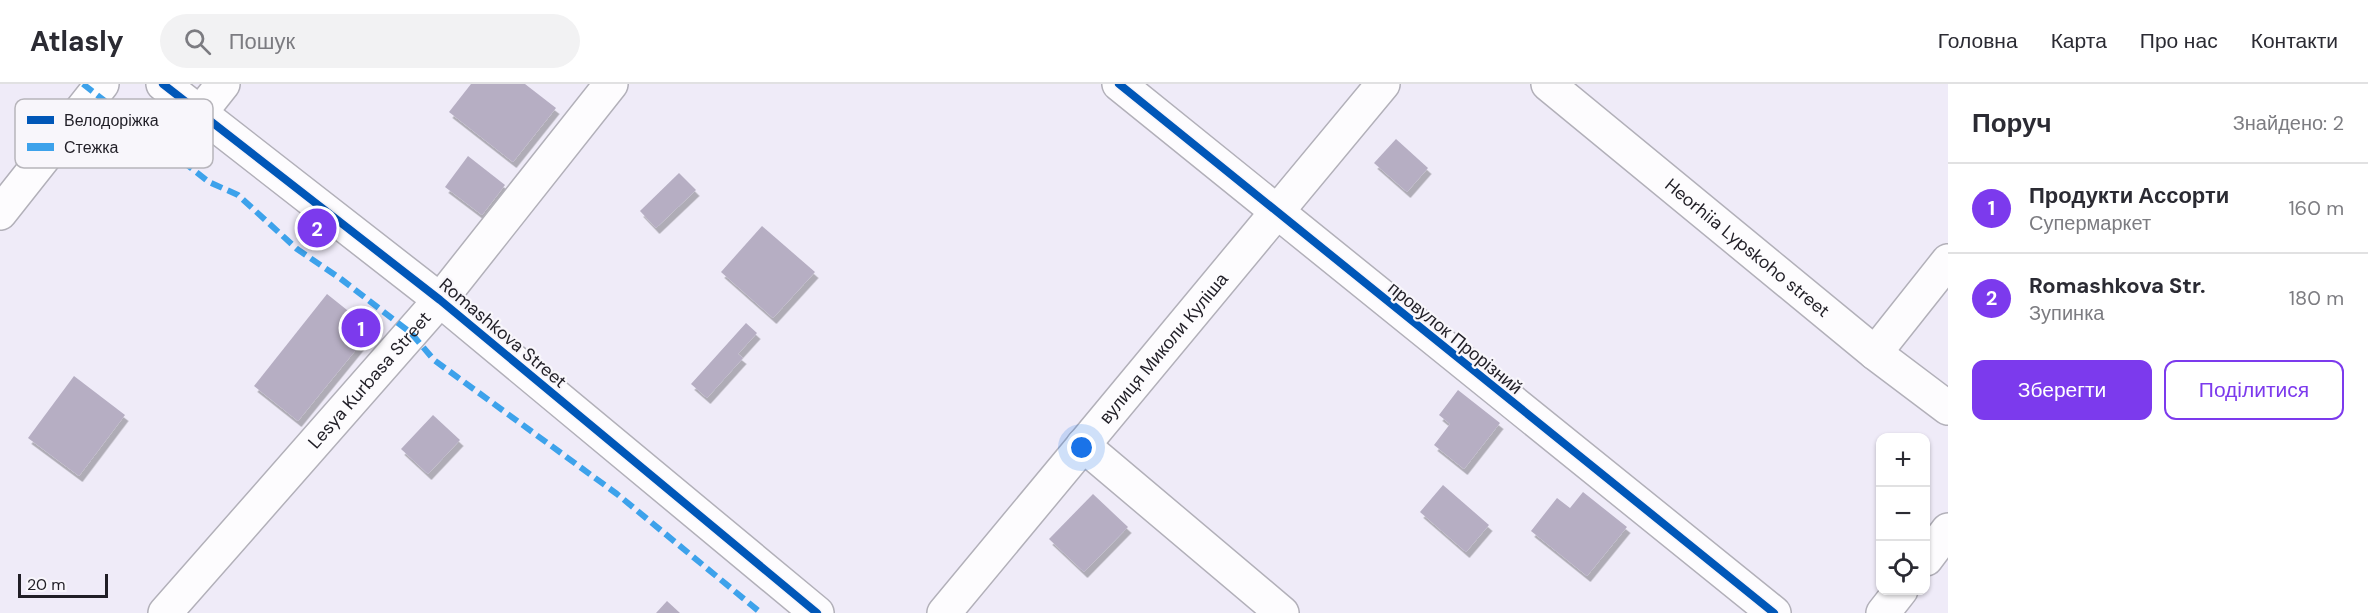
<!DOCTYPE html>
<html lang="uk">
<meta charset="utf-8">
<style>
body{margin:0;font-family:"DM Sans",sans-serif;background:#f2f2f3;color:#2b2b33}
.controls{position:absolute;right:18px;bottom:18px;display:grid;overflow:hidden;border-radius:12px;box-shadow:0 2px 4px #0004}
.controls button{width:54px;height:54px;display:grid;place-items:center;padding:0;border:0;border-bottom:2px solid #e1e1e2;background:#fff;color:#2b2b33;font:30px sans-serif}
.scale{position:absolute;left:18px;bottom:15px;width:90px;box-sizing:border-box;padding-left:6px;border:3px solid #201e26;border-top:0;font-size:16px;line-height:21px;white-space:nowrap;color:#201e26;-webkit-text-stroke:4px #f8f6fb;paint-order:stroke}
.you{position:absolute;left:1082px;top:364px;width:21px;height:21px;margin:-15px;border:4px solid #fff;border-radius:50%;background:#1a73e8;box-shadow:0 0 0 9px #1a73e833}
.badge{display:grid;place-items:center;width:39px;height:39px;border-radius:50%;background:#7c3aed;color:#fff;font-size:20px;font-weight:700}
.pin{position:absolute;translate:-50% -50%;border:3px solid #fff;box-shadow:0 2px 6px #0006}
.list{margin:0;padding:0;list-style:none}
h2{display:flex;justify-content:space-between;align-items:center;height:78px;margin:0;padding:0 24px;font-size:26px}
h2 small{font-size:20px;font-weight:400;color:#7c7c81}
.list li{display:grid;grid-template-columns:39px 1fr auto;gap:18px;align-items:center;box-sizing:border-box;height:90px;padding:0 24px;border-top:2px solid #e1e1e2}
.list b{display:block;font-size:22px;white-space:nowrap}
.list p{margin:0;font-size:20px;white-space:nowrap;color:#7c7c81}
.list em{font-size:20px;font-style:normal;color:#7c7c81}
.actions{display:flex;gap:12px;padding:18px 24px}
.actions a{flex:1;padding:14px 0;border:2px solid #7c3aed;border-radius:12px;text-align:center;font-size:21px;color:#7c3aed}
.actions .main{background:#7c3aed;color:#fff}
.icon{flex:none;width:33px;height:33px;fill:none;stroke:currentColor;stroke-width:2;stroke-linecap:round;stroke-linejoin:round}
.map{position:relative;flex:none;width:1948px;height:529px;overflow:hidden}
header{display:flex;align-items:center;gap:36px;box-sizing:border-box;height:84px;padding:0 30px;background:#fff;border-bottom:2px solid #e1e1e2}
header strong{font-size:28px}
nav{display:flex;gap:33px;margin-inline-start:auto;font-size:21px}
.search{width:420px;height:54px;background:#f2f2f3;display:flex;align-items:center;gap:15px;box-sizing:border-box;padding:0 21px;border-radius:33px;color:#7c7c81;font-size:22px}
main{display:flex}
aside{flex:1;background:#fff}
.map>svg:first-child{display:block}
.building{fill:#b6aec3;filter:url(#shadow)}
.lines{fill:none;stroke-linecap:round;stroke-linejoin:round}
.minor-casing{stroke:#b2b0b9;stroke-width:36}
.minor{stroke:#fdfcfe;stroke-width:33}
.quiet{stroke:#3da2eb;stroke-width:6;stroke-dasharray:12 6;stroke-linecap:butt}
.cycleway-casing{stroke:#f8f6fb;stroke-width:11}
.cycleway{stroke:#0057b8;stroke-width:8}
.labels{text-anchor:middle;dominant-baseline:central;stroke-width:4.5;stroke-linejoin:round;paint-order:stroke}
.street-label{font-size:18px;fill:#201e26;stroke:#f8f6fb}
.key{fill:#f8f6fb;stroke:#b7b5bb;stroke-width:1.5}
.key-label{font-size:16px;fill:#201e26}
</style>
<header>
<strong>Atlasly</strong>
<div class="search"><svg class="icon" aria-label="search" viewBox="0 0 24 24"><circle cx="10" cy="10" r="6"/><path d="M15 15l6 6"/></svg>Пошук</div>
<nav><a>Головна</a><a>Карта</a><a>Про нас</a><a>Контакти</a></nav>
</header>
<main>
<div class="map">
<svg width="1948" height="529" viewBox="0 0 1948 529">
<defs>
<filter id="shadow"><feDropShadow dx="3.5" dy="6" stdDeviation="0" flood-color="#0004"/></filter>
</defs>
<rect width="100%" height="100%" fill="#efebf8"/>
<!-- building -->
<g class="building">
<path d="M471 0H525L556 24 513 78 449 28Z"/>
<path d="M1396 55 1428 84 1407 108 1374 79Z"/>
<path d="M468 72 505 101 482 131 445 103Z"/>
<path d="M679 89 696 106 656 144 640 127Z"/>
<path d="M762 142 815 188 773 234 721 188Z"/>
<path d="M327 210 372 246 298 337 254 302Z"/>
<path d="M746 239 757 249 738 270 743 274 707 314 691 300Z"/>
<path d="M74 292 125 331 79 392 28 354Z"/>
<path d="M1458 306 1500 339 1464 385 1434 361 1450 340 1439 331Z"/>
<path d="M433 331 460 356 428 390 401 365Z"/>
<path d="M1443 401 1489 441 1466 468 1420 428Z"/>
<path d="M1583 408 1627 443 1587 492 1531 447 1557 414 1570 424Z"/>
<path d="M1093 410 1128 443 1084 488 1049 455Z"/>
<path d="M667 517 680 529H656Z"/>
</g>
<g class="lines">
<!-- minor casing -->
<g class="minor-casing">
<g id="minor">
<path d="M163 0 440 216 817 529"/>
<path d="M1119 0 1774 529"/>
<path id="s1" d="M1548 0 1875 269 1948 324"/>
<path d="M200 29 223 0"/>
<path d="M0 129 102 0"/>
<path d="M1875 269 1948 177"/>
<path d="M1083 361 1282 529"/>
<path d="M1926 475 1948 446"/>
<path id="s2" d="M165 529 440 216 611 0"/>
<path id="s3" d="M944 529 1383 0"/>
<path d="M1883 529 1901 506"/>
</g>
</g>
<!-- minor -->
<use href="#minor" class="minor"/>
<!-- quiet -->
<path class="quiet" d="M83 0 209 98 238 111 297 165 341 195 411 249 434 276 617 410 761 529"/>
<!-- cycleway casing -->
<g class="cycleway-casing">
<g id="cycleway">
<path d="M163 0 440 216 817 529"/>
<path d="M1119 0 1774 529"/>
</g>
</g>
<!-- cycleway -->
<use href="#cycleway" class="cycleway"/>
</g>
<g class="labels">
<!-- street labels -->
<g class="street-label">
<text stroke="none"><textPath href="#s1" startOffset="258">Heorhiia Lypskoho street</textPath></text>
<text transform="translate(503 249) rotate(40)">Romashkova Street</text>
<text transform="translate(1455 254) rotate(39)">провулок Прорізний</text>
<text stroke="none"><textPath href="#s3" startOffset="344">вулиця Миколи Куліша</textPath></text>
<text stroke="none"><textPath href="#s2" startOffset="310">Lesya Kurbasa Street</textPath></text>
</g>
</g>
<!-- legend -->
<rect x="15" y="15" width="198" height="69" rx="9" class="key"/>
<rect x="27" y="32" width="27" height="8" fill="#0057b8"/>
<rect x="27" y="59" width="27" height="8" fill="#3da2eb"/>
<g class="key-label">
<text x="64" y="42">Велодоріжка</text>
<text x="64" y="69">Стежка</text>
</g>
</svg>
<div class="controls">
<button>+</button>
<button>−</button>
<button><svg class="icon" aria-label="locate" viewBox="0 0 24 24"><circle cx="12" cy="12" r="6"/><path d="M12 2v4M12 18v4M2 12h4M18 12h4"/></svg></button>
</div>
<div class="scale">20 m</div>
<div class="you"></div>
<div class="pin badge" style="left:361px;top:244px">1</div>
<div class="pin badge" style="left:317px;top:144px">2</div>
</div>
<aside>
<h2>Поруч<small>Знайдено: 2</small></h2>
<ul class="list">
<li><span class="badge">1</span><div><b>Продукти Ассорти</b><p>Супермаркет</p></div><em>160 m</em></li>
<li><span class="badge">2</span><div><b>Romashkova Str.</b><p>Зупинка</p></div><em>180 m</em></li>
</ul>
<div class="actions"><a class="main">Зберегти</a><a>Поділитися</a></div>
</aside>
</main>
